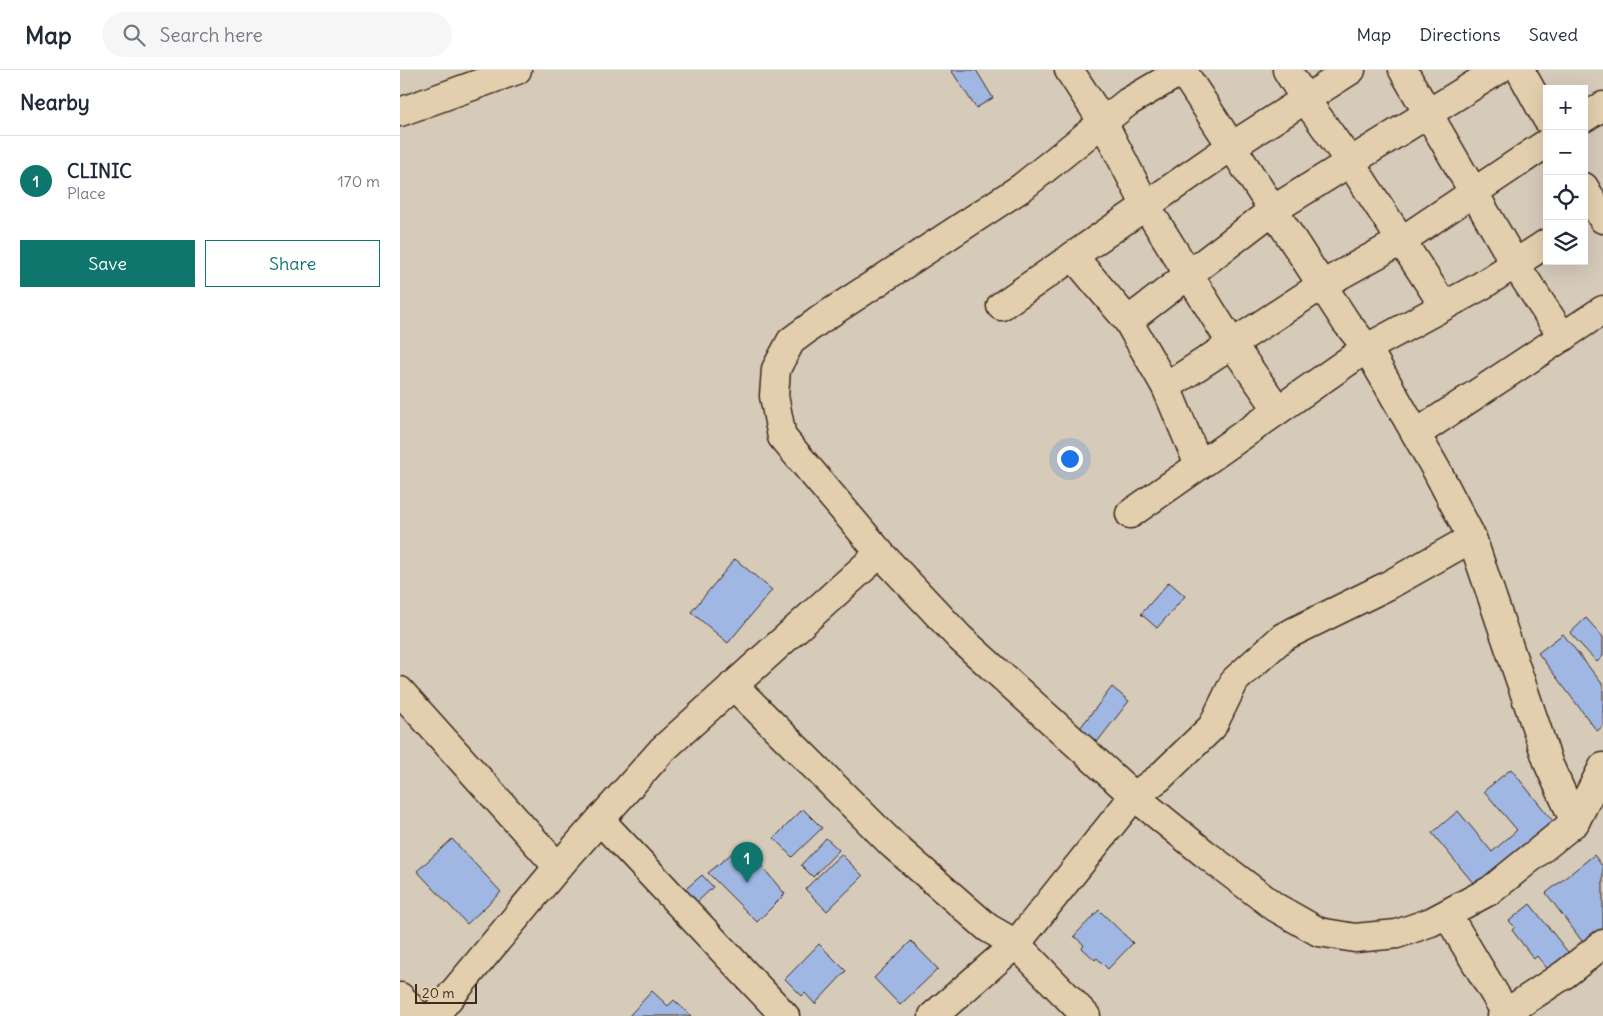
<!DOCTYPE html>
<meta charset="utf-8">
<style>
body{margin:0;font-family:Delius,sans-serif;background:#f6f6f7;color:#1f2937}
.controls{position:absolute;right:15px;top:15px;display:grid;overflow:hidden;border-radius:0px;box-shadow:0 5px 20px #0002}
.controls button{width:45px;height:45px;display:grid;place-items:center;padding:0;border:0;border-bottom:1px solid #e0e1e3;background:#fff;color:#1f2937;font:25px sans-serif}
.scale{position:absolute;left:15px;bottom:12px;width:62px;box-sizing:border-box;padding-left:5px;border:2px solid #3b2a1e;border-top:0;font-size:14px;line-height:18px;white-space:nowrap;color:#3b2a1e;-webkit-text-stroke:4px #e3cfae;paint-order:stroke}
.you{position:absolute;left:669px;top:388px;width:18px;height:18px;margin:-12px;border:4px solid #fff;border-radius:50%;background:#1a73e8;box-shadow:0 0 0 8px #1a73e833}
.badge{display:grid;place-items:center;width:32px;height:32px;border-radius:50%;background:#0f766e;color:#fff;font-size:16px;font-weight:700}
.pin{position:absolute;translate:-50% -41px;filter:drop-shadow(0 1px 2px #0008)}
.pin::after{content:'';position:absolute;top:26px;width:18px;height:15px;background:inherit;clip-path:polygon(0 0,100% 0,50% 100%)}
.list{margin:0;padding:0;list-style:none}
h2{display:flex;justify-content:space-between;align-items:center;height:65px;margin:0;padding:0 20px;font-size:21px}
h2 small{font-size:16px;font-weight:400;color:#747a83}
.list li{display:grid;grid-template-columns:32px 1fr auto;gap:15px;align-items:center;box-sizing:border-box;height:90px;padding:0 20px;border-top:1px solid #e0e1e3}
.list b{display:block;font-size:19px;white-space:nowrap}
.list p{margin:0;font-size:16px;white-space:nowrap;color:#747a83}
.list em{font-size:16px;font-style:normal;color:#747a83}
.actions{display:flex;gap:10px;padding:15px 20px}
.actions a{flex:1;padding:11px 0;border:1px solid #0f766e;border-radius:0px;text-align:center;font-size:18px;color:#0f766e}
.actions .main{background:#0f766e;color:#fff}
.icon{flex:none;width:28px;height:28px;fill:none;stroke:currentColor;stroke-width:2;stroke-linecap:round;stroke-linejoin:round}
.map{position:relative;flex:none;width:1203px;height:946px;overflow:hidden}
header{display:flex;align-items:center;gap:30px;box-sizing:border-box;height:70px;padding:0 25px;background:#fff;border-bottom:1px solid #e0e1e3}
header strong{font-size:24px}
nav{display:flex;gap:28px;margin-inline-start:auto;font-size:18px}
.search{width:350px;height:45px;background:#f6f6f7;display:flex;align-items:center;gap:12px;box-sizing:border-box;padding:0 18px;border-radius:28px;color:#747a83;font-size:19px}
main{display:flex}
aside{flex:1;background:#fff}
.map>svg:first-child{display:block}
.building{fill:#a0b7e4;stroke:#3b2a1e}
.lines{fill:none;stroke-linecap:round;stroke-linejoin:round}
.minor-casing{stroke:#3b2a1e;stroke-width:31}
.minor{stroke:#e3cfae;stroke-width:28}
</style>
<header>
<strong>Map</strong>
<div class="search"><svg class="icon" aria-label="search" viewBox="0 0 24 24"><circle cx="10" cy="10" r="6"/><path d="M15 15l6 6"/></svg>Search here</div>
<nav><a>Map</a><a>Directions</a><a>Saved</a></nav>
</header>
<main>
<aside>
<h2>Nearby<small></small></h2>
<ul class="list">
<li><span class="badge">1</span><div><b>CLINIC</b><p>Place</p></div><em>170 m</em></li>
</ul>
<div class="actions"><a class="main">Save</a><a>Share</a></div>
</aside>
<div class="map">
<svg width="1203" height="946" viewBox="0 0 1203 946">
<rect width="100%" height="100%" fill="#d6cab9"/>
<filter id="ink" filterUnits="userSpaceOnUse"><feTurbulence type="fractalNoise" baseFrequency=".02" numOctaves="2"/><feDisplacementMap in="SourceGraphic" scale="10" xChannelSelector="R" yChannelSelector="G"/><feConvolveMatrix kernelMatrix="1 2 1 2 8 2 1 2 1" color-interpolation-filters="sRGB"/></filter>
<g filter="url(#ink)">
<!-- building -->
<g class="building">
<path d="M551 0H576L593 28 576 38Z"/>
<path d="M335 489 372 520 328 573 291 542Z"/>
<path d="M769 512 785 526 757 558 741 544Z"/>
<path d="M1186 548 1203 567V586L1197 592 1170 563Z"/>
<path d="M1163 564 1203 615V656L1197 661 1138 583Z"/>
<path d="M712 617 729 631 697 672 680 658Z"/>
<path d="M1111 699 1160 760 1083 825 1032 763 1058 741 1092 782 1117 760 1084 721Z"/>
<path d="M403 739 422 758 392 787 374 768Z"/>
<path d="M426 768 439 780 413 807 401 795Z"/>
<path d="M52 769 101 822 67 854 17 801Z"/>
<path d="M343 774 385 824 357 852 308 803Z"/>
<path d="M441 784 463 806 427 841 405 819Z"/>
<path d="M1194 785 1203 797V861L1185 875 1146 823Z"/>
<path d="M302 805 313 817 292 837 280 824Z"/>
<path d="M1130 834 1175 891 1154 907 1137 886 1134 889 1112 860 1115 857 1109 851Z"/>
<path d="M699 840 733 873 708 899 697 888 695 890 682 878 684 875 674 866Z"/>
<path d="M511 871 538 899 500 935 474 908Z"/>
<path d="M419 874 446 901 415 934 405 923 402 926 385 909Z"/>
<path d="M252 921 268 936 274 930 291 946H229Z"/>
</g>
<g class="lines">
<!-- minor casing -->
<g class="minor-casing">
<g id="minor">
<path d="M669 0 703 52 746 136 832 274 878 340"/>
<path d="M782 0 946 252 967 278 1081 216 1147 173"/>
<path d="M783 0 728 32 621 118 421 249 391 271 376 299 374 326 382 367 480 483 560 568 734 726 804 783 875 837 919 862 955 868 997 864 1031 852 1091 820 1175 752 1203 697"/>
<path d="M887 0 905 29 950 92 1044 236"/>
<path d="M1003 0 1115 194 1163 267"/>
<path d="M1120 0 1147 49"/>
<path d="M0 42 117 0"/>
<path d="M1184 48 1203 36"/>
<path d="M1184 117 1203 149"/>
<path d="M673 186 728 251 766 317 799 395"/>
<path d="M601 236 832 76 951 0"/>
<path d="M728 251 873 140 1098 0"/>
<path d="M766 317 922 215 1001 171 1147 73"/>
<path d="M1016 364 1203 240"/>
<path d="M730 444 967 278 1037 401 1072 468 1149 695 1175 752"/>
<path d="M333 615 493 775 588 858 616 874 686 946"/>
<path d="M0 621 158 797"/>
<path d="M200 750 385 946"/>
<path d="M1047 844 1106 943 1102 946"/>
<path d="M0 927 18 946"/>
<path d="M34 946 158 797 262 680 480 483"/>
<path d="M533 946 616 874 734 726 759 708 812 657 835 610 883 567 987 516 1072 468"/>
<path d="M1109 946 1106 943 1165 904 1203 874"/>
</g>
</g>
<!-- minor -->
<use href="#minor" class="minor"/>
</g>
</g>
</svg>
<div class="controls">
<button>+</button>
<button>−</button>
<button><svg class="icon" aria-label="locate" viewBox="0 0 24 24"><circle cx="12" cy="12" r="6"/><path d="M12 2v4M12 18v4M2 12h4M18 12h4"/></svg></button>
<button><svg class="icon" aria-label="layers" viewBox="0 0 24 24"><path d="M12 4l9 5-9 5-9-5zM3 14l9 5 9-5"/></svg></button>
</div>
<div class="scale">20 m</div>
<div class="you"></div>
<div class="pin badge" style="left:347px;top:813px">1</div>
</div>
</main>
